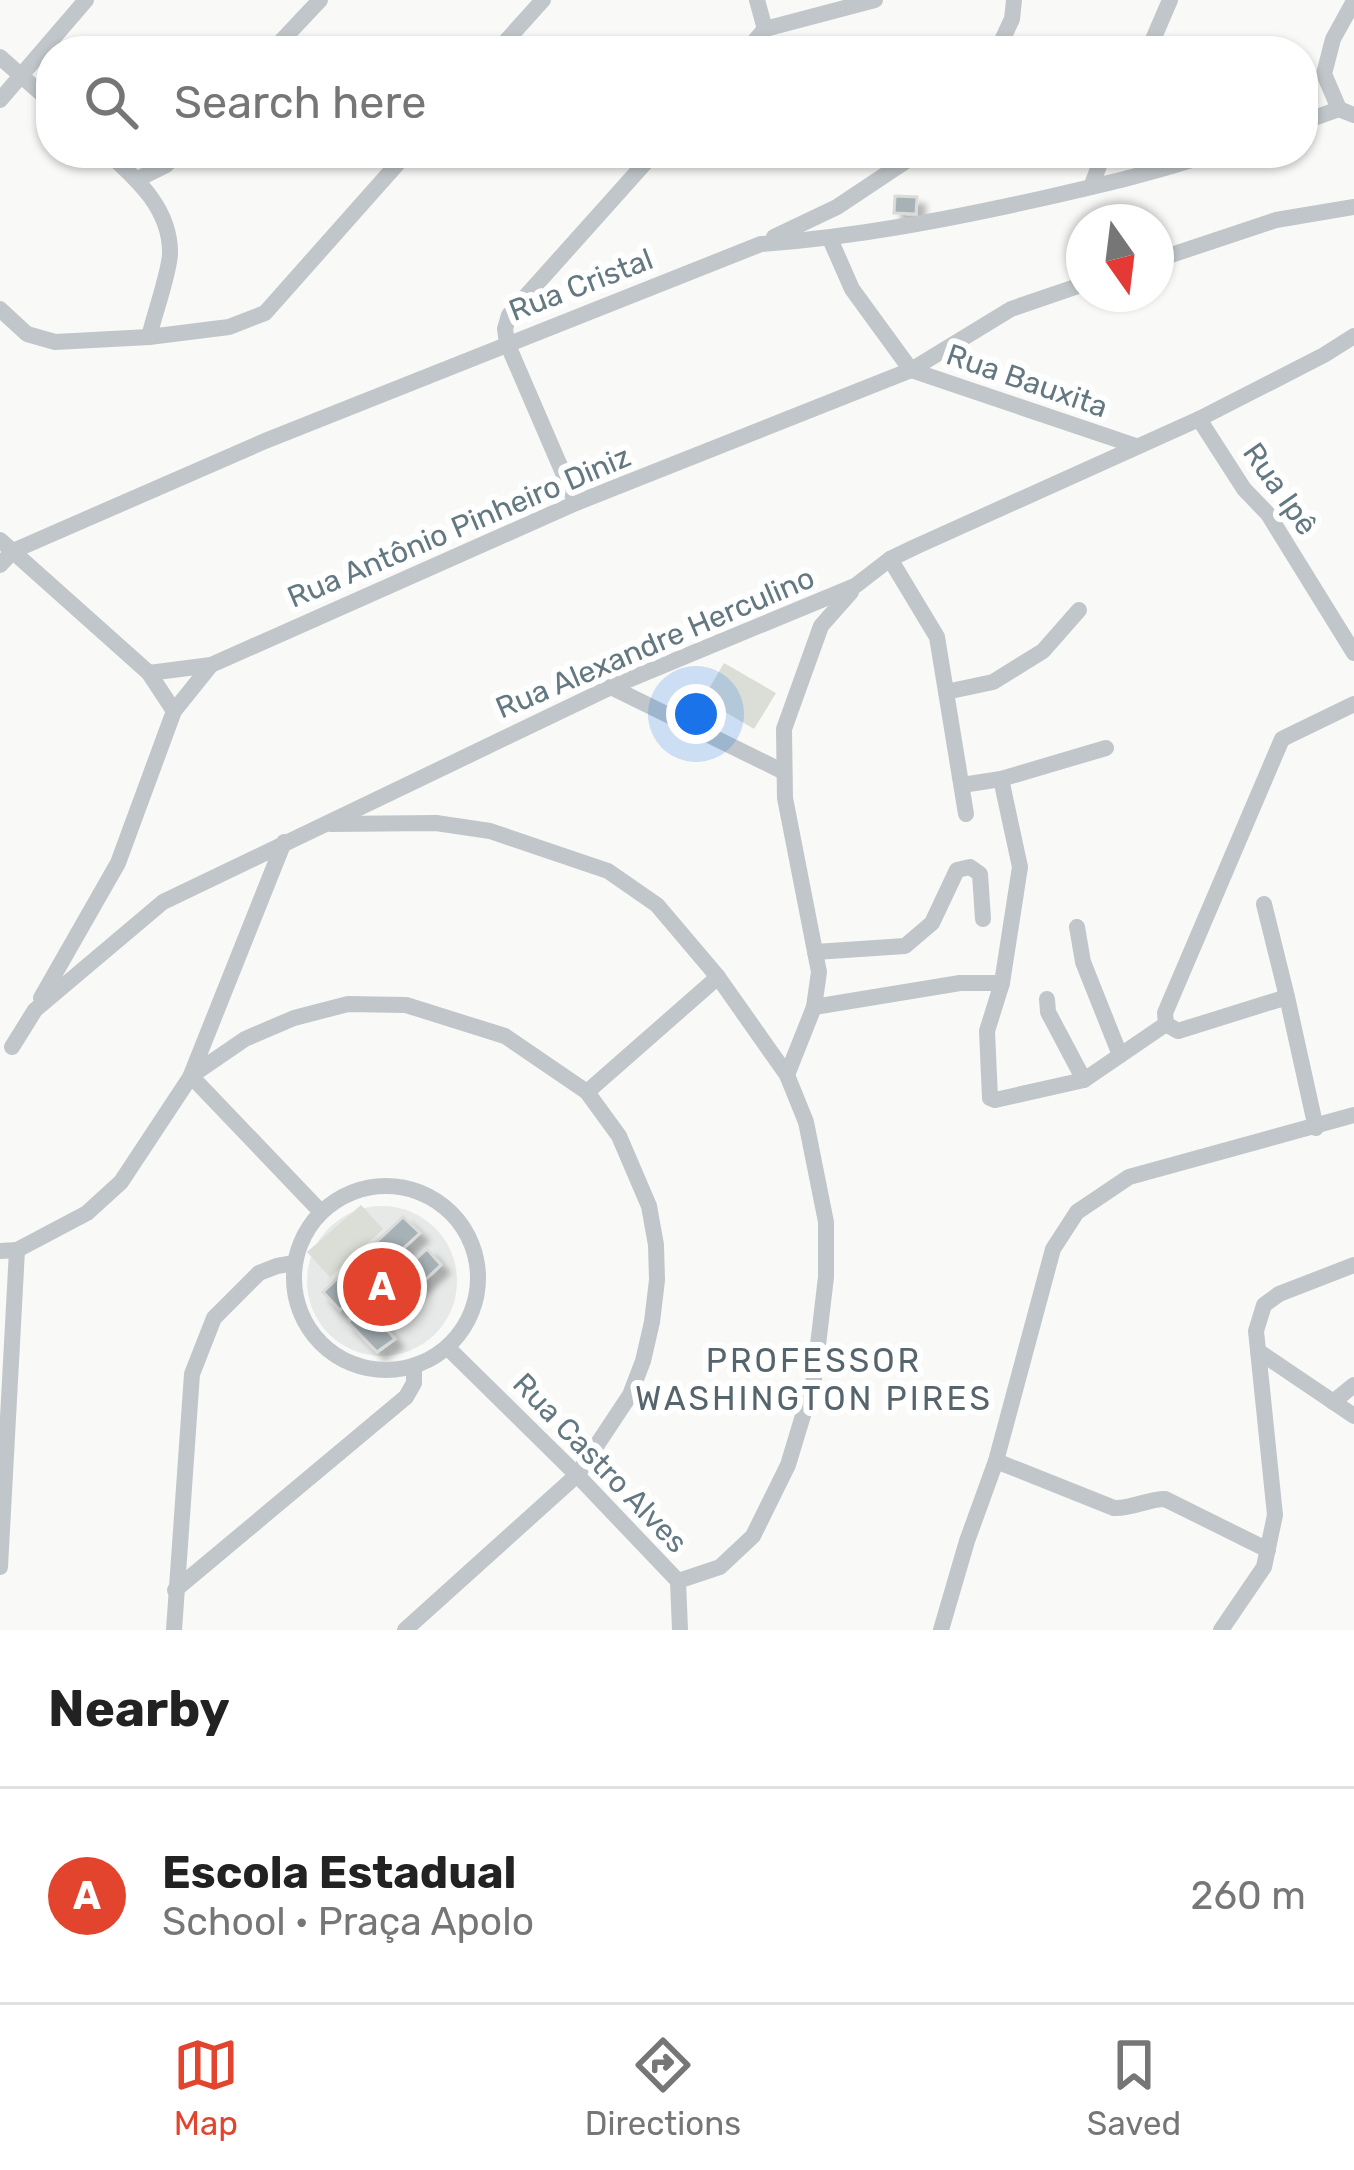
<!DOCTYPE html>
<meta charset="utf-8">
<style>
body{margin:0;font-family:Rubik,sans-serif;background:#f6f6f6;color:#222}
.compass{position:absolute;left:1066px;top:204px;width:108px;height:108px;border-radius:50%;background:#fff;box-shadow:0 3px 9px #0004;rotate:166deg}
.you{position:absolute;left:696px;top:714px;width:42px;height:42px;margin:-30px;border:9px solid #fff;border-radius:50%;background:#1a73e8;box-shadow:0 0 0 18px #1a73e833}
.badge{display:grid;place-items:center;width:78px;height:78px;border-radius:50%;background:#e3442d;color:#fff;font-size:39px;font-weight:700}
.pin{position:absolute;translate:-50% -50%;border:6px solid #fff;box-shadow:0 3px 12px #0006}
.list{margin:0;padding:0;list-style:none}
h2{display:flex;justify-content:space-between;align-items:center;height:156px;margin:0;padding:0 48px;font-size:51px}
h2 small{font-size:39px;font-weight:400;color:#767676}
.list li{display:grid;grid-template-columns:78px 1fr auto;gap:36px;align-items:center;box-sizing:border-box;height:216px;padding:0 48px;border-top:3px solid #e0e0e0}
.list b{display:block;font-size:45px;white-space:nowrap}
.list p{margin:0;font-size:39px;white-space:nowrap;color:#767676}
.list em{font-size:39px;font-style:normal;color:#767676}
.icon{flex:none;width:66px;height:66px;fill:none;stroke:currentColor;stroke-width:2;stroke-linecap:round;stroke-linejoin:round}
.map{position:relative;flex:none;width:1354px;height:1630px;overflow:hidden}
.search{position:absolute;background:#fff;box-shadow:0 3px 9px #0004;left:36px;right:36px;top:36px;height:132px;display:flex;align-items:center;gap:30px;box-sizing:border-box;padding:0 42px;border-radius:48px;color:#767676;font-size:45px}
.sheet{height:372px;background:#fff}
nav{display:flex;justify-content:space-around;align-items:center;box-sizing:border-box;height:168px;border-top:3px solid #e0e0e0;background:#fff;font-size:33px;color:#767676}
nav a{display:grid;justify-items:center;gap:6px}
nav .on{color:#e3442d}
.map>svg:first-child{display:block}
.built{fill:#e7e9e8}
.green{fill:#daded6}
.building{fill:#a7b2b6;stroke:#dbdbd9;stroke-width:3;filter:url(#shadow)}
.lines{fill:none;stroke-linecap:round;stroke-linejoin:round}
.minor{stroke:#c0c6c9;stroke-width:16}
.labels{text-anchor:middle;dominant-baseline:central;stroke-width:12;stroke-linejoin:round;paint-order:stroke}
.street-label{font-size:30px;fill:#647882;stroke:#fff}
.neighbourhood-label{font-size:33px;letter-spacing:3px;fill:#56656d;stroke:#fff}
</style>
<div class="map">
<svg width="1354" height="1630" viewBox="0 0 1354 1630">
<defs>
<filter id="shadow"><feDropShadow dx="8" dy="8" stdDeviation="3" flood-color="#0004"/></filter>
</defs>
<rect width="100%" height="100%" fill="#f9f9f7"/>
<!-- built -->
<circle class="built" cx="382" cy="1281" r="75"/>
<!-- green -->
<g class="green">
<path d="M724 663 776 693 754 729 703 699Z"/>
<path d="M361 1205 383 1229 330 1277 307 1252Z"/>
</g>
<!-- building -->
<g class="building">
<path d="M895 196 917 197 916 214 894 213Z"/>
<path d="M403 1217 420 1233 371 1278 381 1291 427 1249 441 1265 380 1322 395 1339 377 1352 348 1322 374 1298 364 1288 340 1310 323 1292Z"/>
</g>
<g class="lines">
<!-- minor -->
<g class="minor">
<path d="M757 0 765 29"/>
<path d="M1354 1 1333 39 1324 74 1339 109 1354 115"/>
<path d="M272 51 320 0"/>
<path d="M497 51 543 0"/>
<path d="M746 51 765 29 875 0"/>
<path d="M997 51 1012 19 1014 0"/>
<path d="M1148 51 1170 0"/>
<path d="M0 57 51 102"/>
<path d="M0 100 86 0"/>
<path d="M1303 122 1339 109"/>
<path d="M108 153C138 180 171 210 170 254 169 274 154 315 149 337"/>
<path d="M138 179 166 165 177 153"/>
<path d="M1091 187 1104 153"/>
<path d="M774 237 837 207 918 153"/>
<path d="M830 239 852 289 911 370 1136 446"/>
<path d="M1156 260 1276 220 1354 207"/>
<path d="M0 309 27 334 55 342 149 337 229 327 265 313 407 153"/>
<path d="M1199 419 1244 489 1268 514 1354 653"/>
<path d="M576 503 507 343 505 329 509 315 654 153"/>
<path d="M0 540 149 673 211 665"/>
<path d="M890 559 937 637 966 814"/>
<path d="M0 565 13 551 265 441 761 244C857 237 950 219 1044 198 1101 185 1158 172 1213 153"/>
<path d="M149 673 174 711"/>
<path d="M611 687 784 772"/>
<path d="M946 692 993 682 1043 651 1079 610"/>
<path d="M1001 779 1020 867 1002 983"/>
<path d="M962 785 1001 779 1106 748"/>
<path d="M331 824 436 823 490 831 608 871 657 905 718 977 787 1075 806 1122 826 1222V1277L814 1379 788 1465 753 1536 720 1567 678 1581"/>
<path d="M1264 904 1287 997"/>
<path d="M1077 927 1083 962 1120 1055"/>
<path d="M815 952 905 946 932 923 957 870 970 867 980 874 983 919"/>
<path d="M41 998 118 863 174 711 211 665 576 503 911 370 1011 309 1084 284"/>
<path d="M1047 999 1048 1012 1084 1080"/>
<path d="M814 1007 960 983H1002L987 1031 990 1098 995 1100 1084 1080 1166 1024"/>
<path d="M12 1047 35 1010 163 902 611 687 855 586 890 559 915 547 1199 419 1324 355 1354 336"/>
<path d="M191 1075 284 842"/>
<path d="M787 1075 814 1007 819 972 785 798 784 729 821 626 851 592"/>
<path d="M191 1076 321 1212"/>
<path d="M587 1092 718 977"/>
<path d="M1316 1128 1287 997 1178 1031 1166 1024 1165 1013 1282 739 1354 704"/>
<circle cx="386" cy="1278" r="92"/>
<path d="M0 1251 17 1250 87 1213 121 1182 191 1076 245 1039 294 1018 348 1004 406 1005 505 1036 587 1092 619 1136 649 1206 656 1245 657 1280 652 1322 643 1361 630 1395 577 1475 405 1630"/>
<path d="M448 1348 577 1475 678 1581 680 1630"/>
<path d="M1258 1351 1354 1416"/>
<path d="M1333 1402 1354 1385"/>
<path d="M996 1461 1114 1508C1132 1509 1147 1499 1165 1499L1268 1550"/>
<path d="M0 1567 17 1250"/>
<path d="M175 1590 406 1397 414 1383V1367"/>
<path d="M174 1630 192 1374 214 1318 259 1273 277 1266 294 1263"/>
<path d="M941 1630 967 1541 996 1461 1053 1249 1077 1212 1129 1177 1354 1115"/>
<path d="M1221 1630 1264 1567 1275 1515 1256 1331 1264 1305 1279 1294 1354 1265"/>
</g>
</g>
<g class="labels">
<!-- street labels -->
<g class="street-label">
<text transform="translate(581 285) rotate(-21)">Rua Cristal</text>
<text transform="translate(1027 381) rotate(19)">Rua Bauxita</text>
<text transform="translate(1280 489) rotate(55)">Rua Ipê</text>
<text transform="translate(459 527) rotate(-23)">Rua Antônio Pinheiro Diniz</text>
<text transform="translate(655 643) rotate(-23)">Rua Alexandre Herculino</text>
<text transform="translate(600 1463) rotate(46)">Rua Castro Alves</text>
</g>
<!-- neighbourhood labels -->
<g class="neighbourhood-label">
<text x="814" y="1360">PROFESSOR<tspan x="814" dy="38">WASHINGTON PIRES</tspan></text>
</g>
</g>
</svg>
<svg class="compass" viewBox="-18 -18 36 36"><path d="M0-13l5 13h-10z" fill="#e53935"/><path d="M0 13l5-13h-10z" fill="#767676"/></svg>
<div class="you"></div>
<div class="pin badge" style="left:382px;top:1287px">A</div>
<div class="search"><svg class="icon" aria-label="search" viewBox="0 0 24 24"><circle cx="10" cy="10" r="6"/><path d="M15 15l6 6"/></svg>Search here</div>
</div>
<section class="sheet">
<h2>Nearby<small></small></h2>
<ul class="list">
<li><span class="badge">A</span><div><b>Escola Estadual</b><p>School · Praça Apolo</p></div><em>260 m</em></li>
</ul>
</section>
<nav>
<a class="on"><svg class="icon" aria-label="map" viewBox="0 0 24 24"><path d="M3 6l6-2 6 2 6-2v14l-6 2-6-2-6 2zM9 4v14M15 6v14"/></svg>Map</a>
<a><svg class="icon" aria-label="directions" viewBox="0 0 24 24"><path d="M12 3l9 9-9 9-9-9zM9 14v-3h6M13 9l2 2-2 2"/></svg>Directions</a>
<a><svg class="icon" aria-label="saved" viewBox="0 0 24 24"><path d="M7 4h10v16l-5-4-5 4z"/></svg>Saved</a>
</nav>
